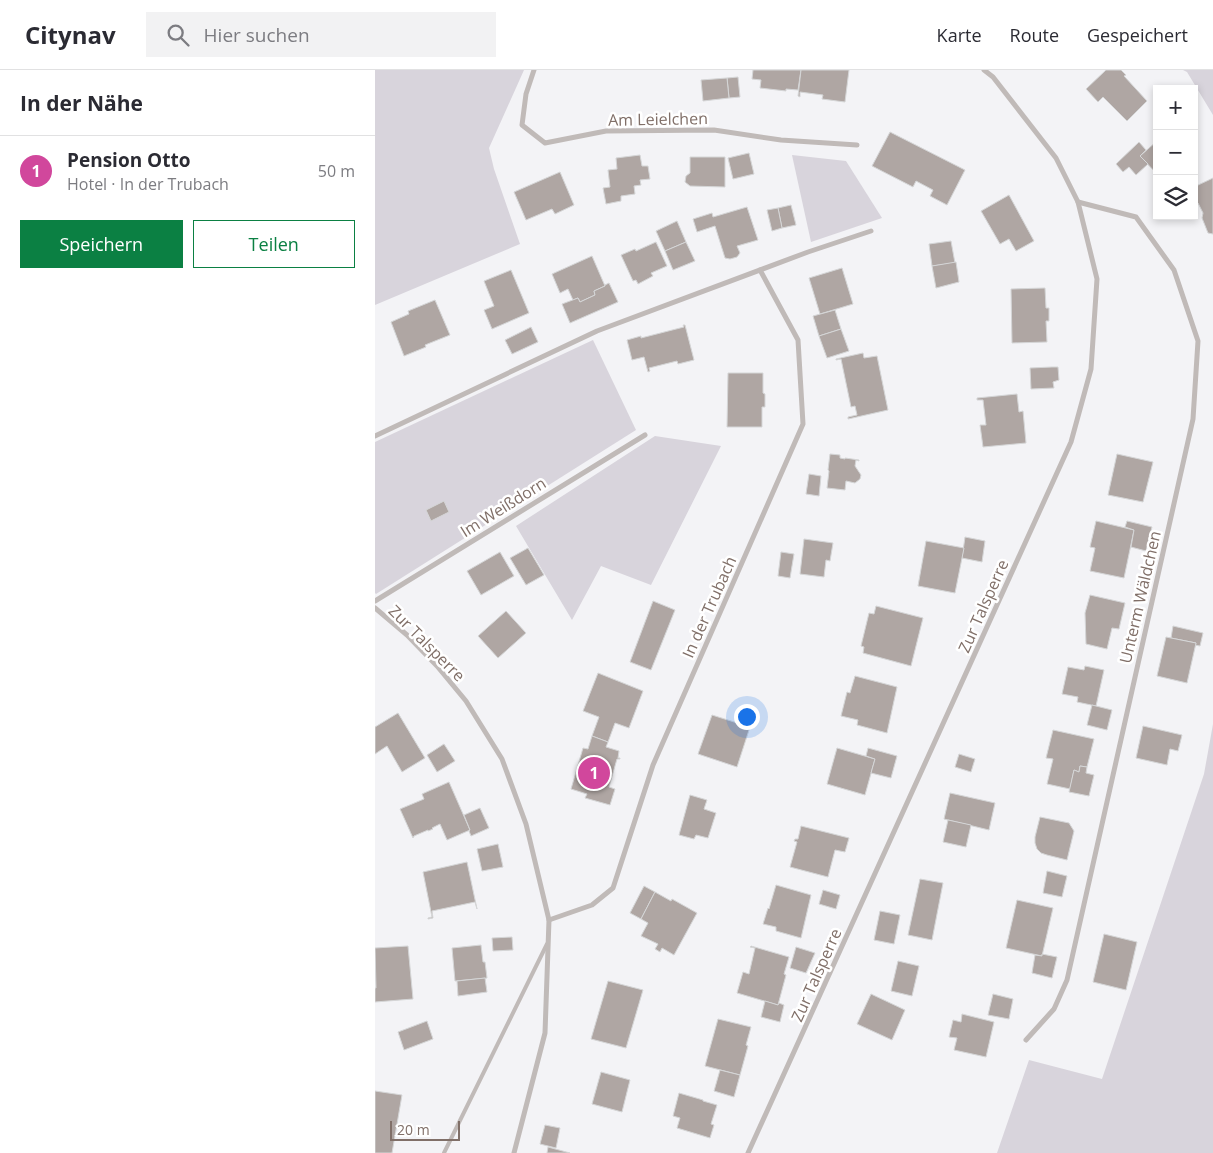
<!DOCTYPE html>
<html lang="de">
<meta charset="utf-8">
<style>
body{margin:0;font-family:"Open Sans",sans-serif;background:#f2f2f3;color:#2b2b33}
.controls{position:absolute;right:15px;top:15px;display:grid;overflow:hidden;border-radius:0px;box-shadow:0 2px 8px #0003}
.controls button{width:45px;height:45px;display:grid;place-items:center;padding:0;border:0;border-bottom:1px solid #e1e1e2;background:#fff;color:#2b2b33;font:25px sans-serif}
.scale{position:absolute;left:15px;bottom:12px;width:70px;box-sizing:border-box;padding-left:5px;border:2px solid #806f68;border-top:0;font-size:14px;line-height:18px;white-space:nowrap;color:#806f68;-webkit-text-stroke:4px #fff;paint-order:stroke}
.you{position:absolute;left:371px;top:646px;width:18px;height:18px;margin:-12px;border:4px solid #fff;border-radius:50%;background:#1a73e8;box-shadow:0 0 0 8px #1a73e833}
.badge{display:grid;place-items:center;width:32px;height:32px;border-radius:50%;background:#0b8043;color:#fff;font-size:16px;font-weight:700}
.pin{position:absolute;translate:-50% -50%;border:2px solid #fff;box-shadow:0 1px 5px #0006}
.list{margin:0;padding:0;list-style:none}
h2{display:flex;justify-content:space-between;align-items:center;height:65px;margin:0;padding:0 20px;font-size:21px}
h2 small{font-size:16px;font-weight:400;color:#7c7c81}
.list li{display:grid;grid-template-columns:32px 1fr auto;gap:15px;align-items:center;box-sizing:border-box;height:70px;padding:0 20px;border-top:1px solid #e1e1e2}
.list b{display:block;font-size:19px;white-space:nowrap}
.list p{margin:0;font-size:16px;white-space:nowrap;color:#7c7c81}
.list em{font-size:16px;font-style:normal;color:#7c7c81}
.actions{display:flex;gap:10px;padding:15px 20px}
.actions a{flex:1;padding:11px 0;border:1px solid #0b8043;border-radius:0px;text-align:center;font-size:18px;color:#0b8043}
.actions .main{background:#0b8043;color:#fff}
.icon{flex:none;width:28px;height:28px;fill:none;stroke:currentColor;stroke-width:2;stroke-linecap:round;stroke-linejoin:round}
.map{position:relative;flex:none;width:838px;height:1083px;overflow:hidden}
header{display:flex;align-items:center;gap:30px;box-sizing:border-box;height:70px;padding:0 25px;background:#fff;border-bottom:1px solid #e1e1e2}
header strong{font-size:24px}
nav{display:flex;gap:28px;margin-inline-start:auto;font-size:18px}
.search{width:350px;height:45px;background:#f2f2f3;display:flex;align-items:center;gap:12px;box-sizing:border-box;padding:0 18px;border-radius:0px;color:#7c7c81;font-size:19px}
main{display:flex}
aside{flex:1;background:#fff}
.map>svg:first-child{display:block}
.green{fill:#d8d4dc}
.building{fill:#afa6a3;stroke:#d5d6d7}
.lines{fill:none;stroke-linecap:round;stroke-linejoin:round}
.service{stroke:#c0bab8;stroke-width:4}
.minor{stroke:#c0bab8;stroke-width:5}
.labels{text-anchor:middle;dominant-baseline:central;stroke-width:5;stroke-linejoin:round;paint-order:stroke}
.street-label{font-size:16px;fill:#806f68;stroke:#fff}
</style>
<header>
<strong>Citynav</strong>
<div class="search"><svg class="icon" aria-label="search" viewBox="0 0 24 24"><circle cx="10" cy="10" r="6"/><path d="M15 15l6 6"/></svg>Hier suchen</div>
<nav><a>Karte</a><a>Route</a><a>Gespeichert</a></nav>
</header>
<main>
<aside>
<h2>In der Nähe<small></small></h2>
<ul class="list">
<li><span class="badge" style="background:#d1479c">1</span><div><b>Pension Otto</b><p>Hotel · In der Trubach</p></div><em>50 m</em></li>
</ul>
<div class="actions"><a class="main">Speichern</a><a>Teilen</a></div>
</aside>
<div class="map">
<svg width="838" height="1083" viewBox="0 0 838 1083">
<rect width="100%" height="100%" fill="#f3f3f6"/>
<!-- green -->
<g class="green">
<path d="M0 0H149L114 78 119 99 145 174 0 235Z"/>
<path d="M808 0H838V45L812 2Z"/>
<path d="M417 85 471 91 507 148 436 172Z"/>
<path d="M218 270 261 360 1 524 0 523V372Z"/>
<path d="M280 366 346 376 276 515 226 496 197 550 141 456Z"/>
<path d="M838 654V1083H622L654 990 727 1009 829 704Z"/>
</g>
<!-- building -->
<g class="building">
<path d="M378 0H426L423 20 411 19V21L385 18 386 10 377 9Z"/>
<path d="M426 0H474L470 32 447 29 448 25 425 22V27L423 26Z"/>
<path d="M731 0H746L751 5 749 6 772 31 752 51 728 27 723 32 711 19Z"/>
<path d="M363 7 365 27 354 28 352 8Z"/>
<path d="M352 8 354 28 328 31 326 10Z"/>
<path d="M515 62 590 100 572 135 555 126 558 120 541 111 538 117 497 96Z"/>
<path d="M782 71V104L765 86Z"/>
<path d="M764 72 771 80 765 86 773 94 761 105 754 97 748 102 741 94Z"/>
<path d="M374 83 379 104 358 109 353 88Z"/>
<path d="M265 85 267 96H273L275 109 265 110 266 115 259 116 260 124 246 126V131L231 134 228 118 235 117 233 100 242 99 241 88Z"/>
<path d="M315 87H350V117L315 116 310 112 311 106 315 103Z"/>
<path d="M185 102 199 135 180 144 177 139 151 150 139 122Z"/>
<path d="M838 108V164L833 163 827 148 828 143 823 133 819 132V117Z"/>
<path d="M634 125 659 171 641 181 634 169 625 174 606 141Z"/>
<path d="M416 135 421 155 407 158 403 138Z"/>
<path d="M372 137 383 170 362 176 365 183 362 187 355 189 350 188 340 156 322 162 318 149 337 143 338 147Z"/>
<path d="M403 138 407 158 397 161 392 140Z"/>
<path d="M302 151 311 172 290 181 281 161Z"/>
<path d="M576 171 580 193 557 196 554 174Z"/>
<path d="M281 172 292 196 276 203 278 206 263 214 261 210 258 211 246 185 260 179 261 181Z"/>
<path d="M311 172 320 191 298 200 290 181Z"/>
<path d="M217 186 230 216 219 221 220 225 205 232 203 228 198 230 193 219 185 223 177 204Z"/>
<path d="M581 192 584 212 561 218 557 196Z"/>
<path d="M467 198 478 234 445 244 434 208Z"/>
<path d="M136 200 154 243 117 259 109 240 119 236 109 211Z"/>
<path d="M234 213 243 232 195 253 187 234 203 228 205 232 220 225 219 221 230 216V215Z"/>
<path d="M670 218 671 238H674V251H671L672 272 637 273 636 219Z"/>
<path d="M60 230 75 265 50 275 51 277 29 286 16 252 34 244 33 241Z"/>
<path d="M460 240 466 259 444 266 438 246Z"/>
<path d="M308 255H310L319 290 303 294 302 291 274 298 275 301 273 302 269 287 257 290 252 270 266 266V268L309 257Z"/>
<path d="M156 257 163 272 137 284 130 270Z"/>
<path d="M466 259 474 281 452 288 444 266Z"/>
<path d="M488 283 489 288 502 286 513 340 473 349V347L482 345 480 336 476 337 466 289 461 290V289Z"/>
<path d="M677 297H683L684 310 678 312 679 318 656 319 655 298Z"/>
<path d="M353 303H388V323L390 324V337H387V357H352Z"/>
<path d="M642 324 644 342 648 341 651 373 608 377 605 355H611L608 330H602V328Z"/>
<path d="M455 384 465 385V388L470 389V388L484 390V391L481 390 480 396 486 405 485 409 480 413 471 411 470 420 452 418 454 401 453 400Z"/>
<path d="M742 384 778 392 768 432 733 425Z"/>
<path d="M434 404 446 406 444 426 431 424Z"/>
<path d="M69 431 74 442 56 451 51 440Z"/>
<path d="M721 451 759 460 749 508 715 501 720 478 715 477Z"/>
<path d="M752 451 777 457 771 481 756 477 759 460 750 457Z"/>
<path d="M590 467 610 471 607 492 587 488Z"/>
<path d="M429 469 458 473 455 491 451 490 449 507 425 504Z"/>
<path d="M551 471 589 478 580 523 543 516Z"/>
<path d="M153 478 169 505 151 515 135 488Z"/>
<path d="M125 482 139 506 106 525 92 501Z"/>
<path d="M406 482 419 484 415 508 403 506Z"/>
<path d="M715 525 750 533 744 559 737 558 732 579 711 574 710 543Z"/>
<path d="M278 531 300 540 276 600 255 592Z"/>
<path d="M501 536 548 548 536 596 488 583 489 577 486 576 494 543 499 544Z"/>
<path d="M131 541 151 563 123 588 103 566Z"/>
<path d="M798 556 828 563 825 576 820 575 821 573 796 568Z"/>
<path d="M791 567 821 573 812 613 782 606Z"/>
<path d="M710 596 729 600 721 636 702 632 703 627 687 624 693 597 709 600Z"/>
<path d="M223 603 268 621 254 658 240 653 233 672 217 666 224 647 208 641Z"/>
<path d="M480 606 522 617 512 663 482 655 483 650 466 646 472 622 475 623Z"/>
<path d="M717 635 737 640 732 660 712 655Z"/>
<path d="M23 643 50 688 27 702 12 676 0 684V657Z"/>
<path d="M337 645 375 657 362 697 323 684Z"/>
<path d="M768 656 807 665 803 681 795 679 792 695 761 688Z"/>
<path d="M678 660 719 669 712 697 705 696 704 702 699 700 695 719 672 714 678 689 671 688Z"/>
<path d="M217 666 233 672 231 677 244 681 243 688H245V689H242L234 717 240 719 235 735 210 728 212 724 196 719 208 678 213 679Z"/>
<path d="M69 674 80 691 62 702 52 685Z"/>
<path d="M462 678 500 689 490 725 452 714Z"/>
<path d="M493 678 522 686 516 708 496 703 500 689 491 686Z"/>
<path d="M584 684 600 689 596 702 580 697Z"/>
<path d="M705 696 712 697 711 703 719 705 714 726 694 722 699 700 704 702Z"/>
<path d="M74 712 95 760 72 770 65 754 57 758 58 759 53 761V760L39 766 38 768 25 739 49 729 47 724Z"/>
<path d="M575 723 620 733 614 760 569 749Z"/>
<path d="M315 725 332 730 329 739 341 743 333 768 321 765 319 769 304 765Z"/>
<path d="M105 738 114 758 96 766 94 761 95 760 89 745Z"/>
<path d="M665 747 694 753 699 761 692 790 672 785 666 783 662 779 660 773V767Z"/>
<path d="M573 750 596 755 591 777 568 772Z"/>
<path d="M426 756 474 768 470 782 460 780 453 807 415 797 422 772 419 771 420 769H423Z"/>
<path d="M123 774 128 797 107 801 102 779Z"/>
<path d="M92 792 102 839 100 832 57 841 58 848 53 849V848L57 847 48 802Z"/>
<path d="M672 801 692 806 687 827 668 823Z"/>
<path d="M545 809 568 813 557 870 533 865Z"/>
<path d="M401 815 436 825 426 868 401 861V857L388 854 393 838 394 839Z"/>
<path d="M269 816 280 822 266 849 255 843Z"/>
<path d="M448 820 465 825 461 839 444 834Z"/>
<path d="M280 822 296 831 297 829 322 843 299 885 287 878 285 882 280 879 283 874 266 866 273 853 266 849Z"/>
<path d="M642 830 678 838 667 886 631 878Z"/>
<path d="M505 841 525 845 519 874 499 870Z"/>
<path d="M729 864 762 872 751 920 718 912Z"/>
<path d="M137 867 138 880 118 881 117 868Z"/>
<path d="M106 875 108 892H110L112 908 80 911 77 878Z"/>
<path d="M33 876 38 929 0 932V918H1L0 878Z"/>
<path d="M376 876 414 887 409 904 411 905 403 935 362 923 368 902 374 904 380 878 375 877Z"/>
<path d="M421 877 440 883 431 903 415 898Z"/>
<path d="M667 884 682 887 677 908 657 903 660 885 667 886Z"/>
<path d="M523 891 544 896 537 926 516 921Z"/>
<path d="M110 908 112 922 83 926 82 911Z"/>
<path d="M233 911 268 920 251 978 216 969Z"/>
<path d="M496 924 530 940 517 970 482 954Z"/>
<path d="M618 924 638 929 634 949 613 945Z"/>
<path d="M390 931 403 935 404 933 409 935 405 952 386 947Z"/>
<path d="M587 944 619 952 611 987 579 980 582 968 574 967 578 950 586 952Z"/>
<path d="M343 949 376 957 371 975 373 976 365 1005 330 996Z"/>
<path d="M52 951 58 969 29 980 23 962Z"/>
<path d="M345 1000 365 1005 359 1027 339 1021Z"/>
<path d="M226 1002 255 1010 247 1042 217 1034Z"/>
<path d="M0 1021 27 1025 17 1083H0Z"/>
<path d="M304 1023 328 1030V1031L342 1035 336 1054 339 1055 335 1068 302 1058 305 1048 298 1046Z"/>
<path d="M170 1055 185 1058 181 1078 165 1074Z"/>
<path d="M173 1077 195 1083H172Z"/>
</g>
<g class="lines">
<!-- service -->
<path class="service" d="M69 1083 172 874"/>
<!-- minor -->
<g class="minor">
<path d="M159 0 151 24 147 55 170 73 231 61 339 60 406 70 482 75"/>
<path d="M0 366 222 261 433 182 496 161"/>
<path d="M0 531 270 365"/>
<path d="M0 538 32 565 62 596 91 631 127 689 151 754 174 850 170 963 139 1083"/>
<path d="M174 850 217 835 238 818 278 695 428 354 423 270 385 200"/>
<path d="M651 970 679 939 692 910 818 349 823 271 799 200 761 147 703 132"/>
<path d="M373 1083 696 372 716 299 722 209 703 132 681 88 618 7 609 0"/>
</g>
</g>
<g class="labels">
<!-- street labels -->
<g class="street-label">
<text transform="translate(283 49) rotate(-1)">Am Leielchen</text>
<text transform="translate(128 437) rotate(-32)">Im Weißdorn</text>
<text transform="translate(765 527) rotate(-77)">Unterm Wäldchen</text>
<text transform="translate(608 536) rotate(-66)">Zur Talsperre</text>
<text transform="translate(334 537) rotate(-66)">In der Trubach</text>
<text transform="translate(52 573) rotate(45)">Zur Talsperre</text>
<text transform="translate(441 905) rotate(-66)">Zur Talsperre</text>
</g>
</g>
</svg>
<div class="controls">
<button>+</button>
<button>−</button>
<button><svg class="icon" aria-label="layers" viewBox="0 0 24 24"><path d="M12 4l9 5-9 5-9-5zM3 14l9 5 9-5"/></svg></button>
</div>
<div class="scale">20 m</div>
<div class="you"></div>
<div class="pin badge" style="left:219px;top:703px;background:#d1479c">1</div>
</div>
</main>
